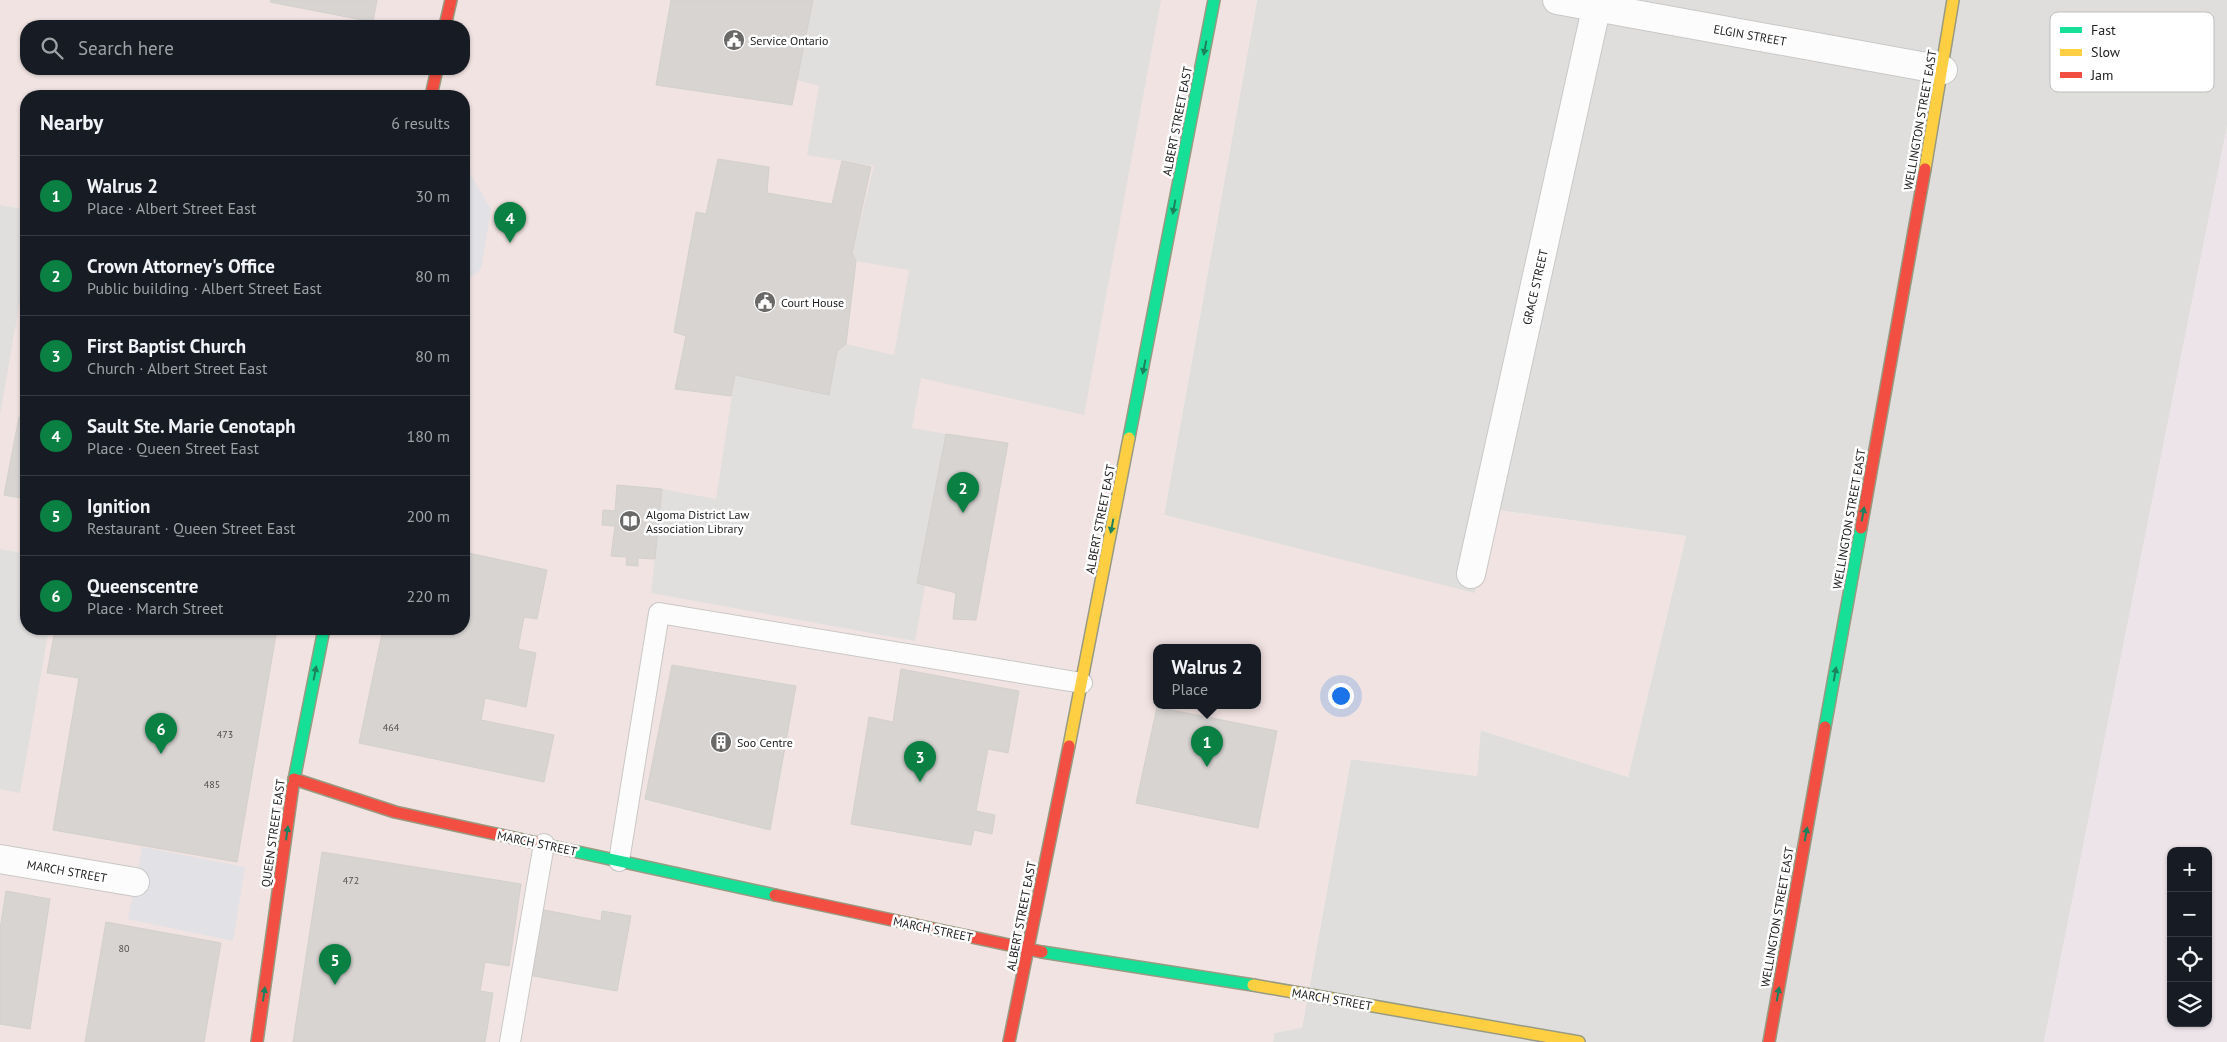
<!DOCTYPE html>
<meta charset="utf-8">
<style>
body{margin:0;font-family:"PT Sans",sans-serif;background:#20242c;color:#f1f3f6}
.controls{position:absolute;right:15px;bottom:15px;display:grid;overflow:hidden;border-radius:10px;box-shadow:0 1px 4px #0004}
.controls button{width:45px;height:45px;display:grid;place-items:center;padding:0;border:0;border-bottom:1px solid #363941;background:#171b24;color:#f1f3f6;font:25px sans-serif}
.you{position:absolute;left:1340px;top:695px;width:18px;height:18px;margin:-12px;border:4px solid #fff;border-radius:50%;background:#1a73e8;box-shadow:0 0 0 8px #1a73e833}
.badge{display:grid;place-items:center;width:32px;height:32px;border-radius:50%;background:#0b8043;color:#fff;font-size:16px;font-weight:700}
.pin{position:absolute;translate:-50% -41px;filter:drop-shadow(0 1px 2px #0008)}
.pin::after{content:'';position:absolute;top:26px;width:18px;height:15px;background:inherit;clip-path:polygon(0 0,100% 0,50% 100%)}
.popup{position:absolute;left:1153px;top:644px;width:108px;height:65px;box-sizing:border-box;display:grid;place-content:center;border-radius:10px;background:#171b24;filter:drop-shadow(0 1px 4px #0005);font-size:16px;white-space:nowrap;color:#9ea1a6}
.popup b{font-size:19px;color:#f1f3f6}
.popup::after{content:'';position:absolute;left:50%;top:100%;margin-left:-10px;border:10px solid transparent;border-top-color:#171b24}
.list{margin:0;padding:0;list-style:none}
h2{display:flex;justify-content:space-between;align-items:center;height:65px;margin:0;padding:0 20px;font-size:21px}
h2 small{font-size:16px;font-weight:400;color:#9ea1a6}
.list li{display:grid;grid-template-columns:32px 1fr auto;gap:15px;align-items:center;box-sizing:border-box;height:80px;padding:0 20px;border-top:1px solid #363941}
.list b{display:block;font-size:19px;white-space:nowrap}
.list p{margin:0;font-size:16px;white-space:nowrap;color:#9ea1a6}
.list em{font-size:16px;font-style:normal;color:#9ea1a6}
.icon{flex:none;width:28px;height:28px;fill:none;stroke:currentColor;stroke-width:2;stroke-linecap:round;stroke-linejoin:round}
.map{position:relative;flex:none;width:2227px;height:1042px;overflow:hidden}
.search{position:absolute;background:#171b24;box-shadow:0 1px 4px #0004;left:20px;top:20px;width:450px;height:55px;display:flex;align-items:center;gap:12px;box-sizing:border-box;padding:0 18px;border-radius:20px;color:#9ea1a6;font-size:19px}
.panel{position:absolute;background:#171b24;box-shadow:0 1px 4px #0004;left:20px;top:90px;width:450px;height:545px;border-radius:20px}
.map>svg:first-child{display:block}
.residential{fill:#dfdedc}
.commercial{fill:#f1e3e1;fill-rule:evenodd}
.industrial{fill:#ede4e9;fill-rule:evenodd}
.parking{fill:#e0dfde}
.plaza{fill:#e2e1e5}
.building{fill:#d7d4d2;stroke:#d3d0cc}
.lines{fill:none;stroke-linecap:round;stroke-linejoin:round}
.lane-casing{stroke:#c9c8c7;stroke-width:22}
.street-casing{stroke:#c9c8c7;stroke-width:30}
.fast-casing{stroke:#999a82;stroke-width:14}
.slow-casing{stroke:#999a82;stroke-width:14}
.jam-casing{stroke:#999a82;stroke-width:14}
.lane{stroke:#fdfcfc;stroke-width:20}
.street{stroke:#fdfcfc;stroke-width:28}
.fast{stroke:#16e098;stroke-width:11}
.slow{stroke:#ffcf43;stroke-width:11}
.jam{stroke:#f24e42;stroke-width:11}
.oneway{fill:#1c815d}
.labels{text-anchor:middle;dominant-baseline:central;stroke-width:5;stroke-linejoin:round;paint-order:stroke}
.number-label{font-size:10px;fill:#4f4e4e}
.street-label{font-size:12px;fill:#222;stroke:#fff}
.poi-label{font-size:12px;fill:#222;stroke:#fff;text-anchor:start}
.key{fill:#fff;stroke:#bdbdbd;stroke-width:1}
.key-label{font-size:14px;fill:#222}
</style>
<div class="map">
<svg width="2227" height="1042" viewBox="0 0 2227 1042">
<rect width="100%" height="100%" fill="#f0eeeb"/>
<!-- residential -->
<path class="residential" d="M1257 0H2227V127L2044 1042H1273L1274 1033 1302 1027 1351 759 1477 776 1480 730 1628 777 1686 536 1482 508 1476 594 1164 515Z"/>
<!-- commercial -->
<path class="commercial" d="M0 0H1257L1164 515 1475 593 1482 508 1686 536 1628 777 1481 730 1477 776 1351 759 1302 1028 1274 1033 1273 1042H0ZM26 26H464V69H26ZM26 96H464V629H26ZM1157 648H1257V706H1157Z"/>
<!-- industrial -->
<path class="industrial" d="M2227 127V1042H2044ZM2171 851H2208V1023H2171Z"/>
<!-- parking -->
<g class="parking">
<path d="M813 0H1161L1084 415 921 378 912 428 952 435 915 641 651 593 662 489 716 499 735 375 829 395 837 351 846 344 894 355 909 270 856 261 852 253 874 166 807 155 819 86 797 80Z"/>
<path d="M0 205 26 210V265L0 415Z"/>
<path d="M0 549 26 554V629H49L20 793 0 789Z"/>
</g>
<!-- plaza -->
<g class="plaza">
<path d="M465 165 491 209 481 269 464 283Z"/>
<path d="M142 847 245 867 233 941 128 919Z"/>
</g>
<!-- building -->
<g class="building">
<path d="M271 0H377L373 22 270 2Z"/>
<path d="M671 0H813L792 105 656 85Z"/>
<path d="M718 159 769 167 767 193 832 204 842 161 871 167 852 253 856 261 846 344 837 351 829 395 735 375 731 396 675 389 686 336 674 332 696 212 706 214Z"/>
<path d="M19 417 26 418V499L4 495Z"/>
<path d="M946 434 1008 443 976 620 953 619 956 593 917 583Z"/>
<path d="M617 485 662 489 655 559 638 558V566L626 565 627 557 611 556 615 526 602 525 603 510 615 511Z"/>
<path d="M464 552 547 570 537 619 524 617 518 649 536 653 526 707 485 698 481 720 554 735 544 782 359 743 383 629H464Z"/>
<path d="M55 629H277L237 862 53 830 79 678 47 673Z"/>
<path d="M672 665 796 686 770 830 645 799Z"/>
<path d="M901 669 1019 691 1008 753 988 749 976 811 995 815 992 834 974 830 971 845 851 824 869 717 893 722Z"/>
<path d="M1157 707 1277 731 1258 828 1136 803Z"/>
<path d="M322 852 521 884 509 966 485 962 480 991 493 993 485 1042H293Z"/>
<path d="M6 891 50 899 30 1029 0 1024V929Z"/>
<path d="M539 909 601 921 602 911 631 916 617 991 528 975Z"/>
<path d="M106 922 221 943 204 1042H85Z"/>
</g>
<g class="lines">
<!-- lane casing -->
<g class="lane-casing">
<g id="lane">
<path d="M619 861 659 613 1082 683"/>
<path d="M510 1042 544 844"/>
</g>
</g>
<!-- street casing -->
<g class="street-casing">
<g id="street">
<path d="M1557 0 1943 70"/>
<path d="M1471 574 1598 0"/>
<path d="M0 859 135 882"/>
</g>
</g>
<!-- fast casing -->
<g class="fast-casing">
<g id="fast">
<path d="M1129 438 1214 0"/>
<path d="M1825 727 1861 528"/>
<path d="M293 785 324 629"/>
<path d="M564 849 775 895"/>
<path d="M1042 952 1253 985"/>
</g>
</g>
<!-- slow casing -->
<g class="slow-casing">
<g id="slow">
<path d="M1925 169 1953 0"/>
<path d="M1069 746 1129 438"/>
<path d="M1253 985 1579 1042"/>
</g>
</g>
<!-- jam casing -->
<g class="jam-casing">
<g id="jam">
<path d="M445 26 451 0"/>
<path d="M431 96 437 69"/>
<path d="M1861 528 1925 169"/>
<path d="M294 779 395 812 564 849"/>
<path d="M775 895 1042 952"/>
<path d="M257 1042 293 785"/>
<path d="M1009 1042 1069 746"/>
<path d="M1769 1042 1825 727"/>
</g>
</g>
<!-- lane -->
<use href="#lane" class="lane"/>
<!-- street -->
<use href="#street" class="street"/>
<!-- fast -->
<use href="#fast" class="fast"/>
<!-- slow -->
<use href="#slow" class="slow"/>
<!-- jam -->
<use href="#jam" class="jam"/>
</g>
<!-- one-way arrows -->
<defs><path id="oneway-solid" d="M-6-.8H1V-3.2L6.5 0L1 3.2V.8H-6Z" transform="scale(1.25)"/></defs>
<g class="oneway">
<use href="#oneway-solid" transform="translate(1205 48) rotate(101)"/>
<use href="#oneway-solid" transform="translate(1174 207) rotate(101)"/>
<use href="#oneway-solid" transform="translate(1144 367) rotate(101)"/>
<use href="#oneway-solid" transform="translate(1863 514) rotate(-80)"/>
<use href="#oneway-solid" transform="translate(1112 526) rotate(101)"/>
<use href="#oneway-solid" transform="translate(315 673) rotate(-79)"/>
<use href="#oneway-solid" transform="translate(1835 674) rotate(-80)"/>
<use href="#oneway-solid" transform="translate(287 833) rotate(-82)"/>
<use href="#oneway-solid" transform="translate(1806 834) rotate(-80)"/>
<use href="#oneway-solid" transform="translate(264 994) rotate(-82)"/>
<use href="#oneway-solid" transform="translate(1778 994) rotate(-80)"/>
</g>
<!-- icons -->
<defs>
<g id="civic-disc" transform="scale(1.125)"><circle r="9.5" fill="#6a6968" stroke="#fff"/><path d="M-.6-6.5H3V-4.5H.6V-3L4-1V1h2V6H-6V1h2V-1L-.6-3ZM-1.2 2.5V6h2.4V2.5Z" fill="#fff"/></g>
<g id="library-disc" transform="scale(1.125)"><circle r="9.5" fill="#6a6968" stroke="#fff"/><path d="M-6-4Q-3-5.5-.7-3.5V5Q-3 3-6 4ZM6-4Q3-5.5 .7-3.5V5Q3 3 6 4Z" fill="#fff"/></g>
<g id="building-disc" transform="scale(1.125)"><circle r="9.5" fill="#6a6968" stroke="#fff"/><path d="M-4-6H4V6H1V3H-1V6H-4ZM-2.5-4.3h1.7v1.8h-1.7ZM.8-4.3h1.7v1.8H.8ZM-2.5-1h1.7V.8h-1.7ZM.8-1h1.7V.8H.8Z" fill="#fff"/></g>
</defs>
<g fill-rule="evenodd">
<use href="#civic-disc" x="734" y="40"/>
<use href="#civic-disc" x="765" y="302"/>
<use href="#library-disc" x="630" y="521"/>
<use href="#building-disc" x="721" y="742"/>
</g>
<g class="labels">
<!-- number labels -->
<g class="number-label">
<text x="391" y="727">464</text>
<text x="225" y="734">473</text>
<text x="212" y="784">485</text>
<text x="351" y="880">472</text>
<text x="124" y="948">80</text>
</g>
<!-- street labels -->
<g class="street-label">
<text transform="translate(1750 35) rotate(10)">ELGIN STREET</text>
<text transform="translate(1920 120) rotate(-80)">WELLINGTON STREET EAST</text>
<text transform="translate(1177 121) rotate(-79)">ALBERT STREET EAST</text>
<text transform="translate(1535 287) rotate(-77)">GRACE STREET</text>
<text transform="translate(1100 519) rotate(-79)">ALBERT STREET EAST</text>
<text transform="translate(1849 519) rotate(-80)">WELLINGTON STREET EAST</text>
<text transform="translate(273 833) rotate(-82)">QUEEN STREET EAST</text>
<text transform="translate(537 843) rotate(12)">MARCH STREET</text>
<text transform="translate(67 871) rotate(10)">MARCH STREET</text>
<text transform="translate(1021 916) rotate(-79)">ALBERT STREET EAST</text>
<text transform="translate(1777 917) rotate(-80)">WELLINGTON STREET EAST</text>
<text transform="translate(933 929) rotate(12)">MARCH STREET</text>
<text transform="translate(1332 999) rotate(10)">MARCH STREET</text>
</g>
<!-- poi labels -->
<g class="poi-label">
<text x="750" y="40">Service Ontario</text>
<text x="781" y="302">Court House</text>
<text x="646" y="514">Algoma District Law<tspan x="646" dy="14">Association Library</tspan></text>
<text x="737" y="742">Soo Centre</text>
</g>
</g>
<!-- legend -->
<rect x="2050" y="12" width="164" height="80" rx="8" class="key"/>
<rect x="2060" y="27" width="22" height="6" fill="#16e098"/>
<rect x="2060" y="49" width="22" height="7" fill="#ffcf43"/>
<rect x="2060" y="72" width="22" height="6" fill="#f24e42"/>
<g class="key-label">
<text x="2091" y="35">Fast</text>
<text x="2091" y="57">Slow</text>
<text x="2091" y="80">Jam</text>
</g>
</svg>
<div class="controls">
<button>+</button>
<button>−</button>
<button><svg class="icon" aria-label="locate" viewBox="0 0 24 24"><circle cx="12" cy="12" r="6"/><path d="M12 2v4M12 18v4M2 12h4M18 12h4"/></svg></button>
<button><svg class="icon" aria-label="layers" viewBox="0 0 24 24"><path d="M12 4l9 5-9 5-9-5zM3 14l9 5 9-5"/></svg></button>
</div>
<div class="you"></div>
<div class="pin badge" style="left:1207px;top:767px">1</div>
<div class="popup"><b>Walrus 2</b>Place</div>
<div class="pin badge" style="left:963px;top:513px">2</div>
<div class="pin badge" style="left:920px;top:782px">3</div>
<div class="pin badge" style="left:510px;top:243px">4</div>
<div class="pin badge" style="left:335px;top:985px">5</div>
<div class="pin badge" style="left:161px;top:754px">6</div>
<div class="search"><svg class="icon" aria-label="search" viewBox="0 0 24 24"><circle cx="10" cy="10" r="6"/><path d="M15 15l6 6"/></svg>Search here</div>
<section class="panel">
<h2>Nearby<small>6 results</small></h2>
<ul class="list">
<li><span class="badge">1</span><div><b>Walrus 2</b><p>Place · Albert Street East</p></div><em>30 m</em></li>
<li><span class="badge">2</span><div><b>Crown Attorney's Office</b><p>Public building · Albert Street East</p></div><em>80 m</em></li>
<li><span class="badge">3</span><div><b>First Baptist Church</b><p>Church · Albert Street East</p></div><em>80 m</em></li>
<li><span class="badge">4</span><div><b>Sault Ste. Marie Cenotaph</b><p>Place · Queen Street East</p></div><em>180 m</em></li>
<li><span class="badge">5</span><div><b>Ignition</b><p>Restaurant · Queen Street East</p></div><em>200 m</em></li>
<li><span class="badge">6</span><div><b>Queenscentre</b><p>Place · March Street</p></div><em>220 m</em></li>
</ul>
</section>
</div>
